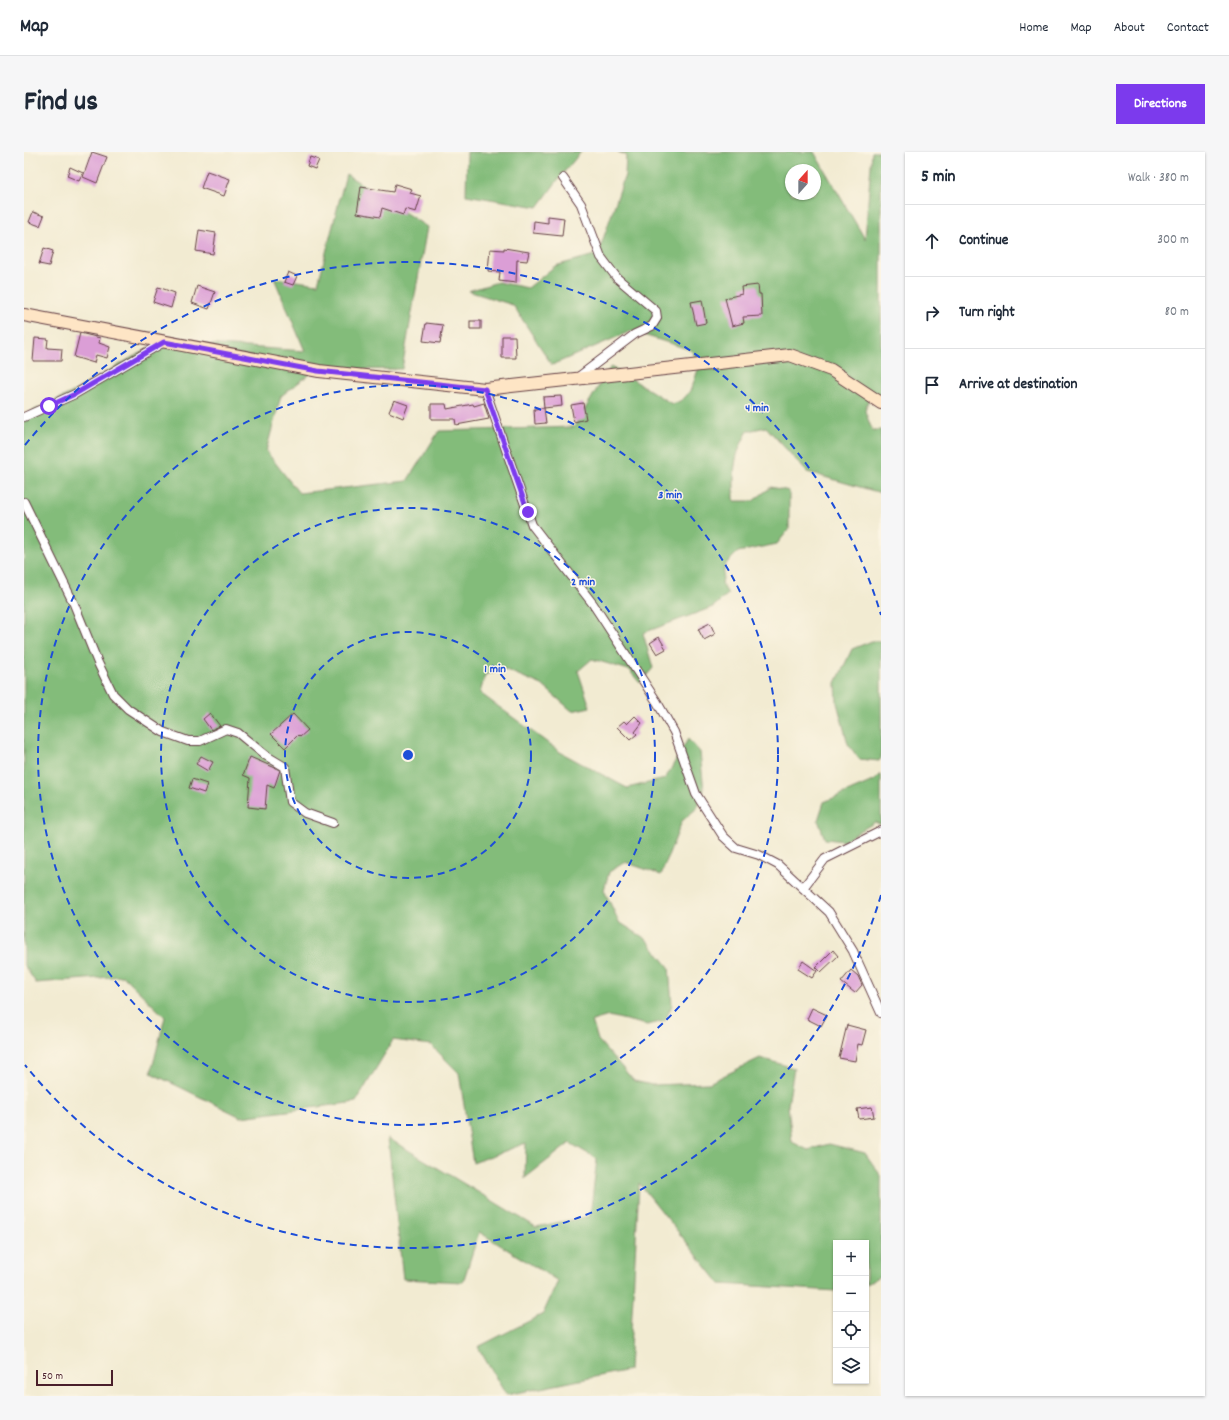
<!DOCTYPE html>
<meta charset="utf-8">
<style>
body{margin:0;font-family:Dekko,sans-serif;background:#f6f6f7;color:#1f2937}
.controls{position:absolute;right:12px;bottom:12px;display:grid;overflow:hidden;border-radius:0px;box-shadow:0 1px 3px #0004}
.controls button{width:36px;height:36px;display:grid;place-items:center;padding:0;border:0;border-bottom:1px solid #e0e1e3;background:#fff;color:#1f2937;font:20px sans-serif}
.compass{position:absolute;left:761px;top:12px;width:36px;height:36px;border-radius:50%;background:#fff;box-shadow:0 1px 3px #0004;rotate:21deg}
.scale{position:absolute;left:12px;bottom:10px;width:77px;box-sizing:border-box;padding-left:4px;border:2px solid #4a1f2b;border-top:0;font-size:11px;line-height:14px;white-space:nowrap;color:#4a1f2b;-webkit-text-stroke:3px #fcf5e5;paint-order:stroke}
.stop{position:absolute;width:12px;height:12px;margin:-9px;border:3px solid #7c3aed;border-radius:50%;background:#fff}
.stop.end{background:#7c3aed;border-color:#fff;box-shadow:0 1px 4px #0008}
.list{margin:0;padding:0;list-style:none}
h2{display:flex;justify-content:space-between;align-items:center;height:52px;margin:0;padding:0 16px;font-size:17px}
h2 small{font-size:13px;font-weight:400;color:#747a83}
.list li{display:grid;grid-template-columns:26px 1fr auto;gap:12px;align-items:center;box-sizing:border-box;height:72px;padding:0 16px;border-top:1px solid #e0e1e3}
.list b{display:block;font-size:15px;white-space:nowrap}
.list em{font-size:13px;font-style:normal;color:#747a83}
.icon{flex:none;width:22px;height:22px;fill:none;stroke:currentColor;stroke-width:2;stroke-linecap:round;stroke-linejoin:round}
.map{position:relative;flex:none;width:857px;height:1244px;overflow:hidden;border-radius:0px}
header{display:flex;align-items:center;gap:24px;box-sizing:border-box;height:56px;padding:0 20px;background:#fff;border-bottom:1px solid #e0e1e3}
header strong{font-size:19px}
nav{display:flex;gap:22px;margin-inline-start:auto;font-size:14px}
.intro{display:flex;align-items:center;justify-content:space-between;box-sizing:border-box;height:96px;padding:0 24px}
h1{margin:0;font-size:28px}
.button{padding:10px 18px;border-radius:0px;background:#7c3aed;color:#fff;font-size:14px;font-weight:700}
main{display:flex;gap:24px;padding:0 24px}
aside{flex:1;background:#fff;border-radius:0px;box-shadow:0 1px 3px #0004}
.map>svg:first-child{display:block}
.forest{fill:#83bc7a;stroke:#666e52;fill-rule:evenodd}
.building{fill:#db9ed6}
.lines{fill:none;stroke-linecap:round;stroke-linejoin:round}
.street-casing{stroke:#633e44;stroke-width:10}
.secondary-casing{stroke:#633e44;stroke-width:14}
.street{stroke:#fff;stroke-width:8}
.secondary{stroke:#fee5c5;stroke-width:12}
.route{stroke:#7c3aed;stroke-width:5}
.ring{fill:none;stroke:#1d4ed8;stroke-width:2;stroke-dasharray:7 5}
.centre{fill:#1d4ed8;stroke:#fcf5e5;stroke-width:2}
.ring-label{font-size:12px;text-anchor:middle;font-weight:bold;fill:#1d4ed8;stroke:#fcf5e5;stroke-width:3;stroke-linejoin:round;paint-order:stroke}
</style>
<header>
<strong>Map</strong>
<nav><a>Home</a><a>Map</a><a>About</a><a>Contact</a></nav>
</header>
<div class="intro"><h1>Find us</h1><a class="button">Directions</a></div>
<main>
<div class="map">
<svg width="857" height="1244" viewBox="0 0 857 1244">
<rect width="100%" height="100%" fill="#fcf5e5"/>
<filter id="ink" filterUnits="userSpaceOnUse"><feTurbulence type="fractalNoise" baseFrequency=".025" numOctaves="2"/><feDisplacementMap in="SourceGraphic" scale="8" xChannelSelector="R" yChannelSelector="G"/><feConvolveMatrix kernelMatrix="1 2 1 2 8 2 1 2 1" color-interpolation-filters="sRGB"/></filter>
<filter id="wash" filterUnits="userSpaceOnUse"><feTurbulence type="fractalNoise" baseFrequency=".012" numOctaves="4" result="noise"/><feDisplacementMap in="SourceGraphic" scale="16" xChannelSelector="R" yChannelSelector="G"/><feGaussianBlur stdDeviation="0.9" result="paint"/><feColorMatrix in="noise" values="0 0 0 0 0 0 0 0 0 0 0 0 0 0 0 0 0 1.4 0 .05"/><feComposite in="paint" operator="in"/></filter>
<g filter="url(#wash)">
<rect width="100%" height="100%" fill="#f2ebd2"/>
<!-- forest -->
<g class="forest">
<path d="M443 0H557L536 25 514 55 442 43Z"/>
<path d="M594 0H790L841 87 848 0H857V244L846 242 841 259 848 278H857V341L783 320 742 275 724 279C708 306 710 319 710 349H729L747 335 765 339V377L753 392 714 400 701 413 698 432 704 442 689 455 619 481 629 516 616 531 605 518 568 507 554 519 566 555 548 559 518 533 480 517 461 523 456 541 536 600 603 636 641 627 664 587 676 600 680 638 673 656 658 669 637 723 601 710 585 720 580 738 595 770 622 787 645 815 648 853 641 869 623 873 585 864 568 869 574 888 610 929 628 933 685 931 736 906 770 916 764 953 768 990 784 998 805 992 841 1001 857 1024V1124L842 1132V1091H812V1139L696 1132 615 1031 605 1218 482 1243 454 1195 519 1162 534 1129 455 1080 439 1130 379 1127 364 986 512 1075 566 1064 573 1007 546 991 501 1026 502 991 449 1011 435 921 407 893 369 888 332 950 217 965 127 921 141 865 99 824 12 831 0 813V263L47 241 136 189 281 199 250 126 294 132 322 22 403 75 378 217 291 218 257 244 242 299 275 341 383 329 415 279 550 275 587 214 648 252C668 247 669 230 676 212L667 198 607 179 528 213 489 153 444 139 474 130 504 136 531 114 574 102 601 23 602 3ZM767 18H791V42H767Z"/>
<path d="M848 489H857V606L855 609 835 607 824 592 813 551 812 531 828 497Z"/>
<path d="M857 622V673L851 670 820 689 801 687 794 668 800 650 851 628Z"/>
</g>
<g id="blocks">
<!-- building -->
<g class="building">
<path d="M68 0 83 5 73 31 59 25Z"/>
<path d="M286 5 295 8 291 17 283 14Z"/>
<path d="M46 15 59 21 55 29 43 24Z"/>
<path d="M183 19 206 27 200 44 177 36Z"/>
<path d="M371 32 388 37 386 41 397 44 392 60 381 57 379 63 358 56 356 65 333 61 337 35 369 40Z"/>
<path d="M9 60 20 64 16 74 5 70Z"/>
<path d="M524 64 540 66 538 84 509 81 510 69 524 71Z"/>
<path d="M175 78 192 81 189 102 172 99Z"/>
<path d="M20 96 29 99 25 114 15 112Z"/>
<path d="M480 96 505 100 503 109 493 108 492 131 475 129 476 120 464 119 466 97 480 98Z"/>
<path d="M264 120 273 124 269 133 260 130Z"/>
<path d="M734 133 735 142H737L738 164 719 165 720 171 708 174 701 146 718 142 717 135Z"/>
<path d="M173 134 191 140 185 157 168 151Z"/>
<path d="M134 135 151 141 147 156 129 150Z"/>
<path d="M678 148 682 171 672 173 667 150Z"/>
<rect x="446" y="169" width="11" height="8"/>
<path d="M402 171 419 173 416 191 399 189Z"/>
<path d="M56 181 76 186 75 191 86 195 83 206 72 203 70 211 50 205Z"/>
<path d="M478 184H491L492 206H478Z"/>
<path d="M11 186 24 187 23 196 38 197 37 209H9Z"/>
<path d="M537 244 538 254 520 256 519 245Z"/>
<path d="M370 248 384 253 379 266 365 260Z"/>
<path d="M460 251 465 267 432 273 431 267H407V252H422L423 257 449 252 450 254Z"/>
<path d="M559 251 562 267 550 270 547 253Z"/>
<path d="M520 256 522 271 511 272 510 257Z"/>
<path d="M686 471 691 482 680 488 674 477Z"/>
<path d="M635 485 642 497 633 502 626 491Z"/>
<path d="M186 561 196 574 187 578 179 567Z"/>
<path d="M269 562 284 578 276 585 274 583 261 596 247 582Z"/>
<path d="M611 564 618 571 611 580 613 582 606 588 593 575 600 569 603 572Z"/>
<path d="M177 604 189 610 184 619 172 612Z"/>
<path d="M226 605 256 618 250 636 243 633 241 657 224 655 226 626 219 623Z"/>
<path d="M168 627 183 632 180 641 165 636Z"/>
<path d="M809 798 814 804 797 820 792 815Z"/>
<path d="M779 809 793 819 788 826 774 817Z"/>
<path d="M827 818 834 824 838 833 831 841 817 830Z"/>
<path d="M788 856 803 863 797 874 783 867Z"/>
<path d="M823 873 842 878 838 893 834 892 831 909 815 906Z"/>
<path d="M848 955 850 965 835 967 833 957Z"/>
</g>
</g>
</g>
<g filter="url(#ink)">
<use href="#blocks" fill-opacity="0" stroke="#633e44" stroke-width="1"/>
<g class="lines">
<!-- street casing -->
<g class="street-casing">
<g id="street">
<path d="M539 26 557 52 577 105 593 126 632 159 633 166 628 174 611 182 553 226"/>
<path d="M461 237 508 373 569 452 633 550 650 580 672 642 699 684 712 696 735 703 754 713 805 760 829 799 857 861"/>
<path d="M0 265 51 242 140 190"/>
<path d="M0 350 50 452 74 511 89 542 104 557 139 580 164 589H176L202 577 214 581 241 603 261 615 266 650 281 661 309 671"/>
<path d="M779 736 801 707 857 679"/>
</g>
</g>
<!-- secondary casing -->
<g class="secondary-casing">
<path id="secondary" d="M0 163 295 219 461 237 766 203 807 218 857 251"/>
</g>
<!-- street -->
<use href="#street" class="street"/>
<!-- secondary -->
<use href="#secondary" class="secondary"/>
</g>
</g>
<g class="lines" filter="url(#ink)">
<!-- route -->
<path class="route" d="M25 254 51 242 140 190 294 219 461 237 504 360"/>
</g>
<!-- distance rings -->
<g class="ring">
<circle cx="384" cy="603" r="123"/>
<circle cx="384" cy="603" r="247"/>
<circle cx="384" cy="603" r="370"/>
<path d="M857 743A493 493 0 0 1 1 913M1 293A493 493 0 0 1 857 463"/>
</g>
<circle cx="384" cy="603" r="6" class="centre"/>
<g class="ring-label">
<text x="733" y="259">4 min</text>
<text x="646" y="346">3 min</text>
<text x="559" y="433">2 min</text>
<text x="471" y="520">1 min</text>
</g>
</svg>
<div class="controls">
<button>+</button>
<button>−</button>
<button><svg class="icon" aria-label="locate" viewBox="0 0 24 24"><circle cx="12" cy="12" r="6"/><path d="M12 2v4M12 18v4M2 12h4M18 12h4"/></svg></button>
<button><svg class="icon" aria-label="layers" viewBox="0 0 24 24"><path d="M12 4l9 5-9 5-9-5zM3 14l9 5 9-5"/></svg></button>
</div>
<svg class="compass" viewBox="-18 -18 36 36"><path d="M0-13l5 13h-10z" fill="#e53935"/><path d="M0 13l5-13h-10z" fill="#747a83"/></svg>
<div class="scale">50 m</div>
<div class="stop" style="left:25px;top:254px"></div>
<div class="stop end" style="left:504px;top:360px"></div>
</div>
<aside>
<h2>5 min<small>Walk · 380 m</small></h2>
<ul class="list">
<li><svg class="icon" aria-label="ahead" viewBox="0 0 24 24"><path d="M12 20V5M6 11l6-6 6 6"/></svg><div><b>Continue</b></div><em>300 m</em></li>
<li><svg class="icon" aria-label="right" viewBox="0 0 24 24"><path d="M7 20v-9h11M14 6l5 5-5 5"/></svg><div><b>Turn right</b></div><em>80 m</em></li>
<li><svg class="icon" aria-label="arrive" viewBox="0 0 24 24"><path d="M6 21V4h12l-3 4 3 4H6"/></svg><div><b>Arrive at destination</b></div></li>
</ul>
</aside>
</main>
